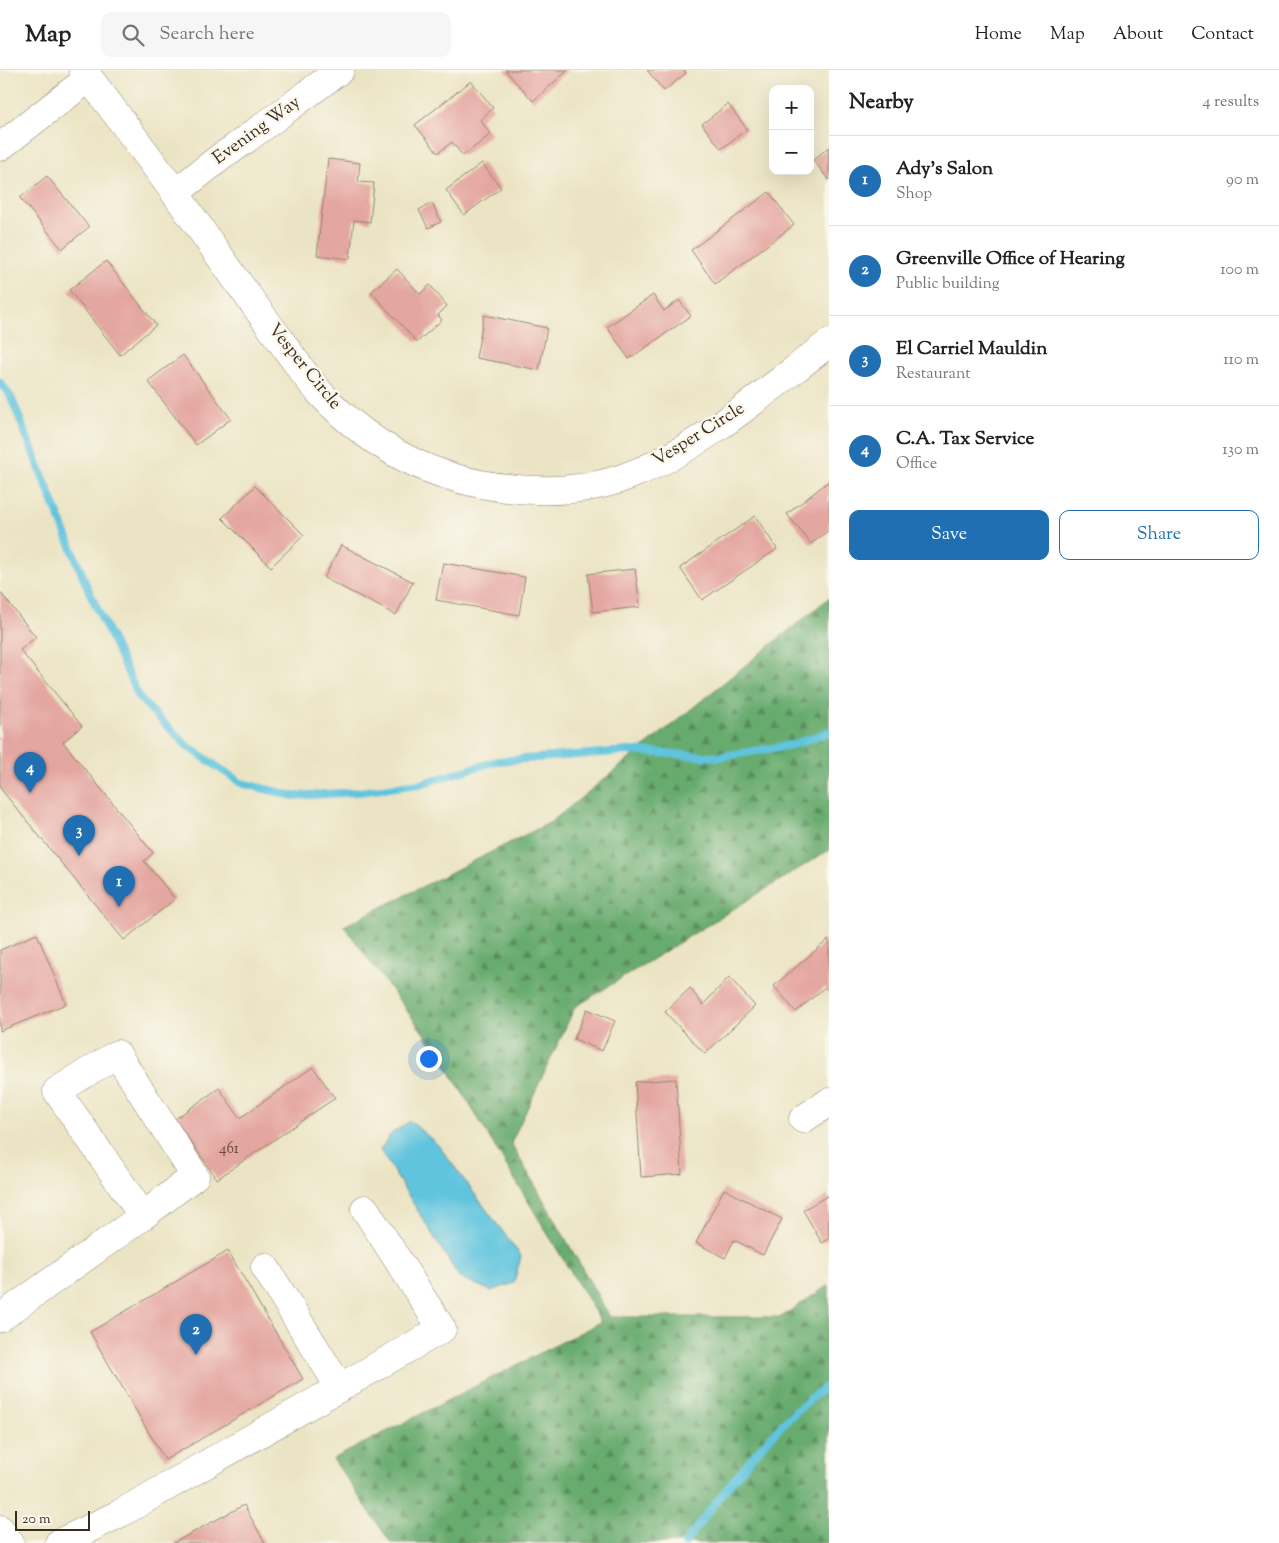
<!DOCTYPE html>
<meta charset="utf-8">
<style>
body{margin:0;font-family:"Sorts Mill Goudy",serif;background:#f6f6f6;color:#222}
.controls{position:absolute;right:15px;top:15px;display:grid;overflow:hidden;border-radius:10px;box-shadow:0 5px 20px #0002}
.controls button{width:45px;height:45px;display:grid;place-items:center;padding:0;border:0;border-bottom:1px solid #e0e0e0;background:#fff;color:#222;font:25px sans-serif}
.scale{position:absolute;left:15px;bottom:12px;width:75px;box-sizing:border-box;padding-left:5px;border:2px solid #3b2a1e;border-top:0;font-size:14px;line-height:18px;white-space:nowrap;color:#3b2a1e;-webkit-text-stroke:4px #fbf7ec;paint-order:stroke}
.you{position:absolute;left:428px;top:988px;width:18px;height:18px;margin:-12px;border:4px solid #fff;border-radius:50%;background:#1a73e8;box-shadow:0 0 0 8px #1a73e833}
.badge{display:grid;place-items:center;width:32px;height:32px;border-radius:50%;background:#1f6fb2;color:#fff;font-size:16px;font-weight:700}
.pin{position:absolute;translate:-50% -41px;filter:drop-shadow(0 1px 2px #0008)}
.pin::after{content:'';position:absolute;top:26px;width:18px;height:15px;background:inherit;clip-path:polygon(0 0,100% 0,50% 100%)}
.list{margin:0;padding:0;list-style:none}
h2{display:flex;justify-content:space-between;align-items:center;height:65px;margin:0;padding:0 20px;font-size:21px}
h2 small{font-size:16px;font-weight:400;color:#767676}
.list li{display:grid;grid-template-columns:32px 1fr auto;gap:15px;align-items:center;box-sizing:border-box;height:90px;padding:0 20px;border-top:1px solid #e0e0e0}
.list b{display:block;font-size:19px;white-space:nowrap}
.list p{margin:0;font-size:16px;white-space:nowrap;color:#767676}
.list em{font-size:16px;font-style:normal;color:#767676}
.actions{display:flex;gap:10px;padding:15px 20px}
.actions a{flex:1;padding:11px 0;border:1px solid #1f6fb2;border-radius:10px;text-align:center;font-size:18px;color:#1f6fb2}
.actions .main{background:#1f6fb2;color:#fff}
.icon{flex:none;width:28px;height:28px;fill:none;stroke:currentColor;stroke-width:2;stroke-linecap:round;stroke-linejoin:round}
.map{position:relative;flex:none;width:829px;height:1473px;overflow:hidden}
header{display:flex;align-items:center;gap:30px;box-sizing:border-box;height:70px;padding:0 25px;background:#fff;border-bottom:1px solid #e0e0e0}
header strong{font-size:24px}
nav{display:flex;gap:28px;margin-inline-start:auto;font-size:18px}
.search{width:350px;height:45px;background:#f6f6f6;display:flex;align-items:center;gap:12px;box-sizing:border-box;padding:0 18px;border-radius:10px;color:#767676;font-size:19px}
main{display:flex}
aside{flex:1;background:#fff}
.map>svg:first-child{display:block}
.forest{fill:url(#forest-firs);stroke:#526a46}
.water{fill:#61c4de;stroke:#4e777e}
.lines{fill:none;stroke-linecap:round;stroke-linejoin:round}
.stream{stroke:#61c4de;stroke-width:8}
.building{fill:#e4a6a0}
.minor-casing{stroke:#938771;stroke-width:29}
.major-casing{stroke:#938771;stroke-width:29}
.minor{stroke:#fff;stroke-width:28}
.major{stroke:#fff;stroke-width:28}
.labels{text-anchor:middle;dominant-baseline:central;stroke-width:5;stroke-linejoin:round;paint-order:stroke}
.number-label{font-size:15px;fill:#65493e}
.street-label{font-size:18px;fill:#3b2a1e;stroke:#fbf7ec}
</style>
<header>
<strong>Map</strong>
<div class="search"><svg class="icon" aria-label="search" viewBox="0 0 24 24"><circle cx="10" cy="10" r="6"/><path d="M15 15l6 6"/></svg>Search here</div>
<nav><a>Home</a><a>Map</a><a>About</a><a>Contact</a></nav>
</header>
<main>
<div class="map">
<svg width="829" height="1473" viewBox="0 0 829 1473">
<defs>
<pattern id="forest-firs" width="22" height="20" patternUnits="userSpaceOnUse" patternTransform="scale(1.25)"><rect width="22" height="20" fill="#68ab6e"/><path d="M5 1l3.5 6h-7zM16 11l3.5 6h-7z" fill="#578b5a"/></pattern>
</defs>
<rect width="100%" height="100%" fill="#fbf7ec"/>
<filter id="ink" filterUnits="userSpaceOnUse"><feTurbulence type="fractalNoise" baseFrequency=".02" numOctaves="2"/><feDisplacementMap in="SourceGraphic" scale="10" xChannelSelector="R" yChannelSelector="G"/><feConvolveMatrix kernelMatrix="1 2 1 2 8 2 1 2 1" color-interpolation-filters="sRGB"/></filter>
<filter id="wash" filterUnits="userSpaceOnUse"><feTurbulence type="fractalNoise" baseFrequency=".0096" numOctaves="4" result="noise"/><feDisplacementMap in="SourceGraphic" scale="20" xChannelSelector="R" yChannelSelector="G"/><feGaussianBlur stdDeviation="1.12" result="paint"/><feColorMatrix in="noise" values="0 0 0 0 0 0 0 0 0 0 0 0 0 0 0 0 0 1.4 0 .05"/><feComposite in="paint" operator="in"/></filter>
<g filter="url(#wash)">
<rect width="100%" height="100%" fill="#ebe4c4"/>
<!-- forest -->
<path class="forest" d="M829 528V780L575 937 511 1073 610 1247H781L829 1215V1473H391L333 1389 601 1252 439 984 344 856 551 752Z"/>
<!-- water -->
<path class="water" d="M410 1051 438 1075 521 1186 514 1213 491 1221 459 1207 380 1080 391 1064Z"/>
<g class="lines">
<!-- stream -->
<g class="stream">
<path d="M0 312 11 327 88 519 140 629 186 675 241 713 294 726 358 722 420 714 497 691 629 681 718 687 791 675 829 662"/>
<path d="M685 1473C726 1418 773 1355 829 1314"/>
</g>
</g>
<g id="blocks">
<!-- building -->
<g class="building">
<path d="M505 0H568L533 31Z"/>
<path d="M647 0H684L686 3 664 21Z"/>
<path d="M471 11 493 38 480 50 491 64 463 86 452 72 438 83 415 55Z"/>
<path d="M728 34 747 59 721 79 702 54Z"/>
<path d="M829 77V110L813 90Z"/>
<path d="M328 89 360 93 358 112 374 113 370 152 354 150 350 189 317 185Z"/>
<path d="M482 93 501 118 464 145 446 120Z"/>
<path d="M47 106 89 157 62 179 20 128Z"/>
<path d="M769 122 794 155 715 214 691 180Z"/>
<path d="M432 133 441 152 428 158 419 140Z"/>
<path d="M106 191 156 255 120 285 69 220Z"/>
<path d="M397 199 420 224 430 215 447 236 438 245 442 250 417 272 371 222Z"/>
<path d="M653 225 664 241 679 230 691 246 629 289 607 257Z"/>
<path d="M484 245 547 258 539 300 476 288Z"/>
<path d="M183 285 231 349 196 375 148 311Z"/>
<path d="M829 411V460L811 474 787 444Z"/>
<path d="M255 416 304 465 271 497 222 448Z"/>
<path d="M755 446 777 479 702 530 680 498Z"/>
<path d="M341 475 413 512 396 545 324 508Z"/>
<path d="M443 493 525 507 519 545 436 530Z"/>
<path d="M635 499 640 537 593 542 588 504Z"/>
<path d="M0 522 36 567 20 580 82 656 63 672 153 783 144 791 175 829 124 870 0 718Z"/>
<path d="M37 864 66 934 0 961V880Z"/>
<path d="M829 869V922L825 917 796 942 774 916Z"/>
<path d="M729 907 755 936 705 984 665 942 690 918 703 935Z"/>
<path d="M587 939 615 951 602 981 574 969Z"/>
<path d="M313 997 335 1028 217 1109 175 1049 219 1018 240 1048Z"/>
<path d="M676 1009 682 1104 641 1107 635 1012Z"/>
<path d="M724 1119 782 1149 763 1185 734 1170 725 1188 696 1173Z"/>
<path d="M829 1125V1169L822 1173 803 1140Z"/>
<path d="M228 1181 303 1309 165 1390 90 1262Z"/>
<path d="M244 1435 265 1473H173Z"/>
</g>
</g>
</g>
<g filter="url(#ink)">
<use href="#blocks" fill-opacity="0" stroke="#938771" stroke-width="1"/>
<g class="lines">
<!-- minor casing -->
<g class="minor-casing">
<g id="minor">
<path d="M83 0C120 49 157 97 192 147 220 187 248 227 278 267 292 286 306 308 322 325 373 379 434 410 507 418 549 423 594 420 633 404 703 377 769 318 829 273"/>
<path d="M0 77 89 8"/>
<path d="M175 123 222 86 230 81 340 0"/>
<path d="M803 1049 829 1032"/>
<path d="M265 1197 340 1318"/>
<path d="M0 1248 143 1146 195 1106 117 984 57 1021 143 1146"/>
<path d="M59 1473 121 1443 442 1259 365 1139"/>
</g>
</g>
<!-- major casing -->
<g class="major-casing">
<path id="major" d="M0 1459 10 1473"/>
</g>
<!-- minor -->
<use href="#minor" class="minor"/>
<!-- major -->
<use href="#major" class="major"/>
</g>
</g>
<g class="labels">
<!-- number labels -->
<g class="number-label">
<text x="229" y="1079">461</text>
</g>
<!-- street labels -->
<g class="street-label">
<text transform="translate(257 61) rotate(-36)">Evening Way</text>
<text transform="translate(304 297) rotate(51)">Vesper Circle</text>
<text transform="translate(699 365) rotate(-32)">Vesper Circle</text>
</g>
</g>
</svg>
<div class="controls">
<button>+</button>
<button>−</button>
</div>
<div class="scale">20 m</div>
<div class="you"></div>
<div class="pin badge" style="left:119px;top:837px">1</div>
<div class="pin badge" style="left:196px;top:1285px">2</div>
<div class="pin badge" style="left:79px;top:786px">3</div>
<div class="pin badge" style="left:30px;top:723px">4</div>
</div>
<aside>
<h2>Nearby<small>4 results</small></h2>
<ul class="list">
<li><span class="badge">1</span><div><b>Ady's Salon</b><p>Shop</p></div><em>90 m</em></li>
<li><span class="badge">2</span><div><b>Greenville Office of Hearing</b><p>Public building</p></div><em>100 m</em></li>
<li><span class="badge">3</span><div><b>El Carriel Mauldin</b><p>Restaurant</p></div><em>110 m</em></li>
<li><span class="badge">4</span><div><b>C.A. Tax Service</b><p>Office</p></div><em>130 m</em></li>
</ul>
<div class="actions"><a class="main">Save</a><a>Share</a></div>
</aside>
</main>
